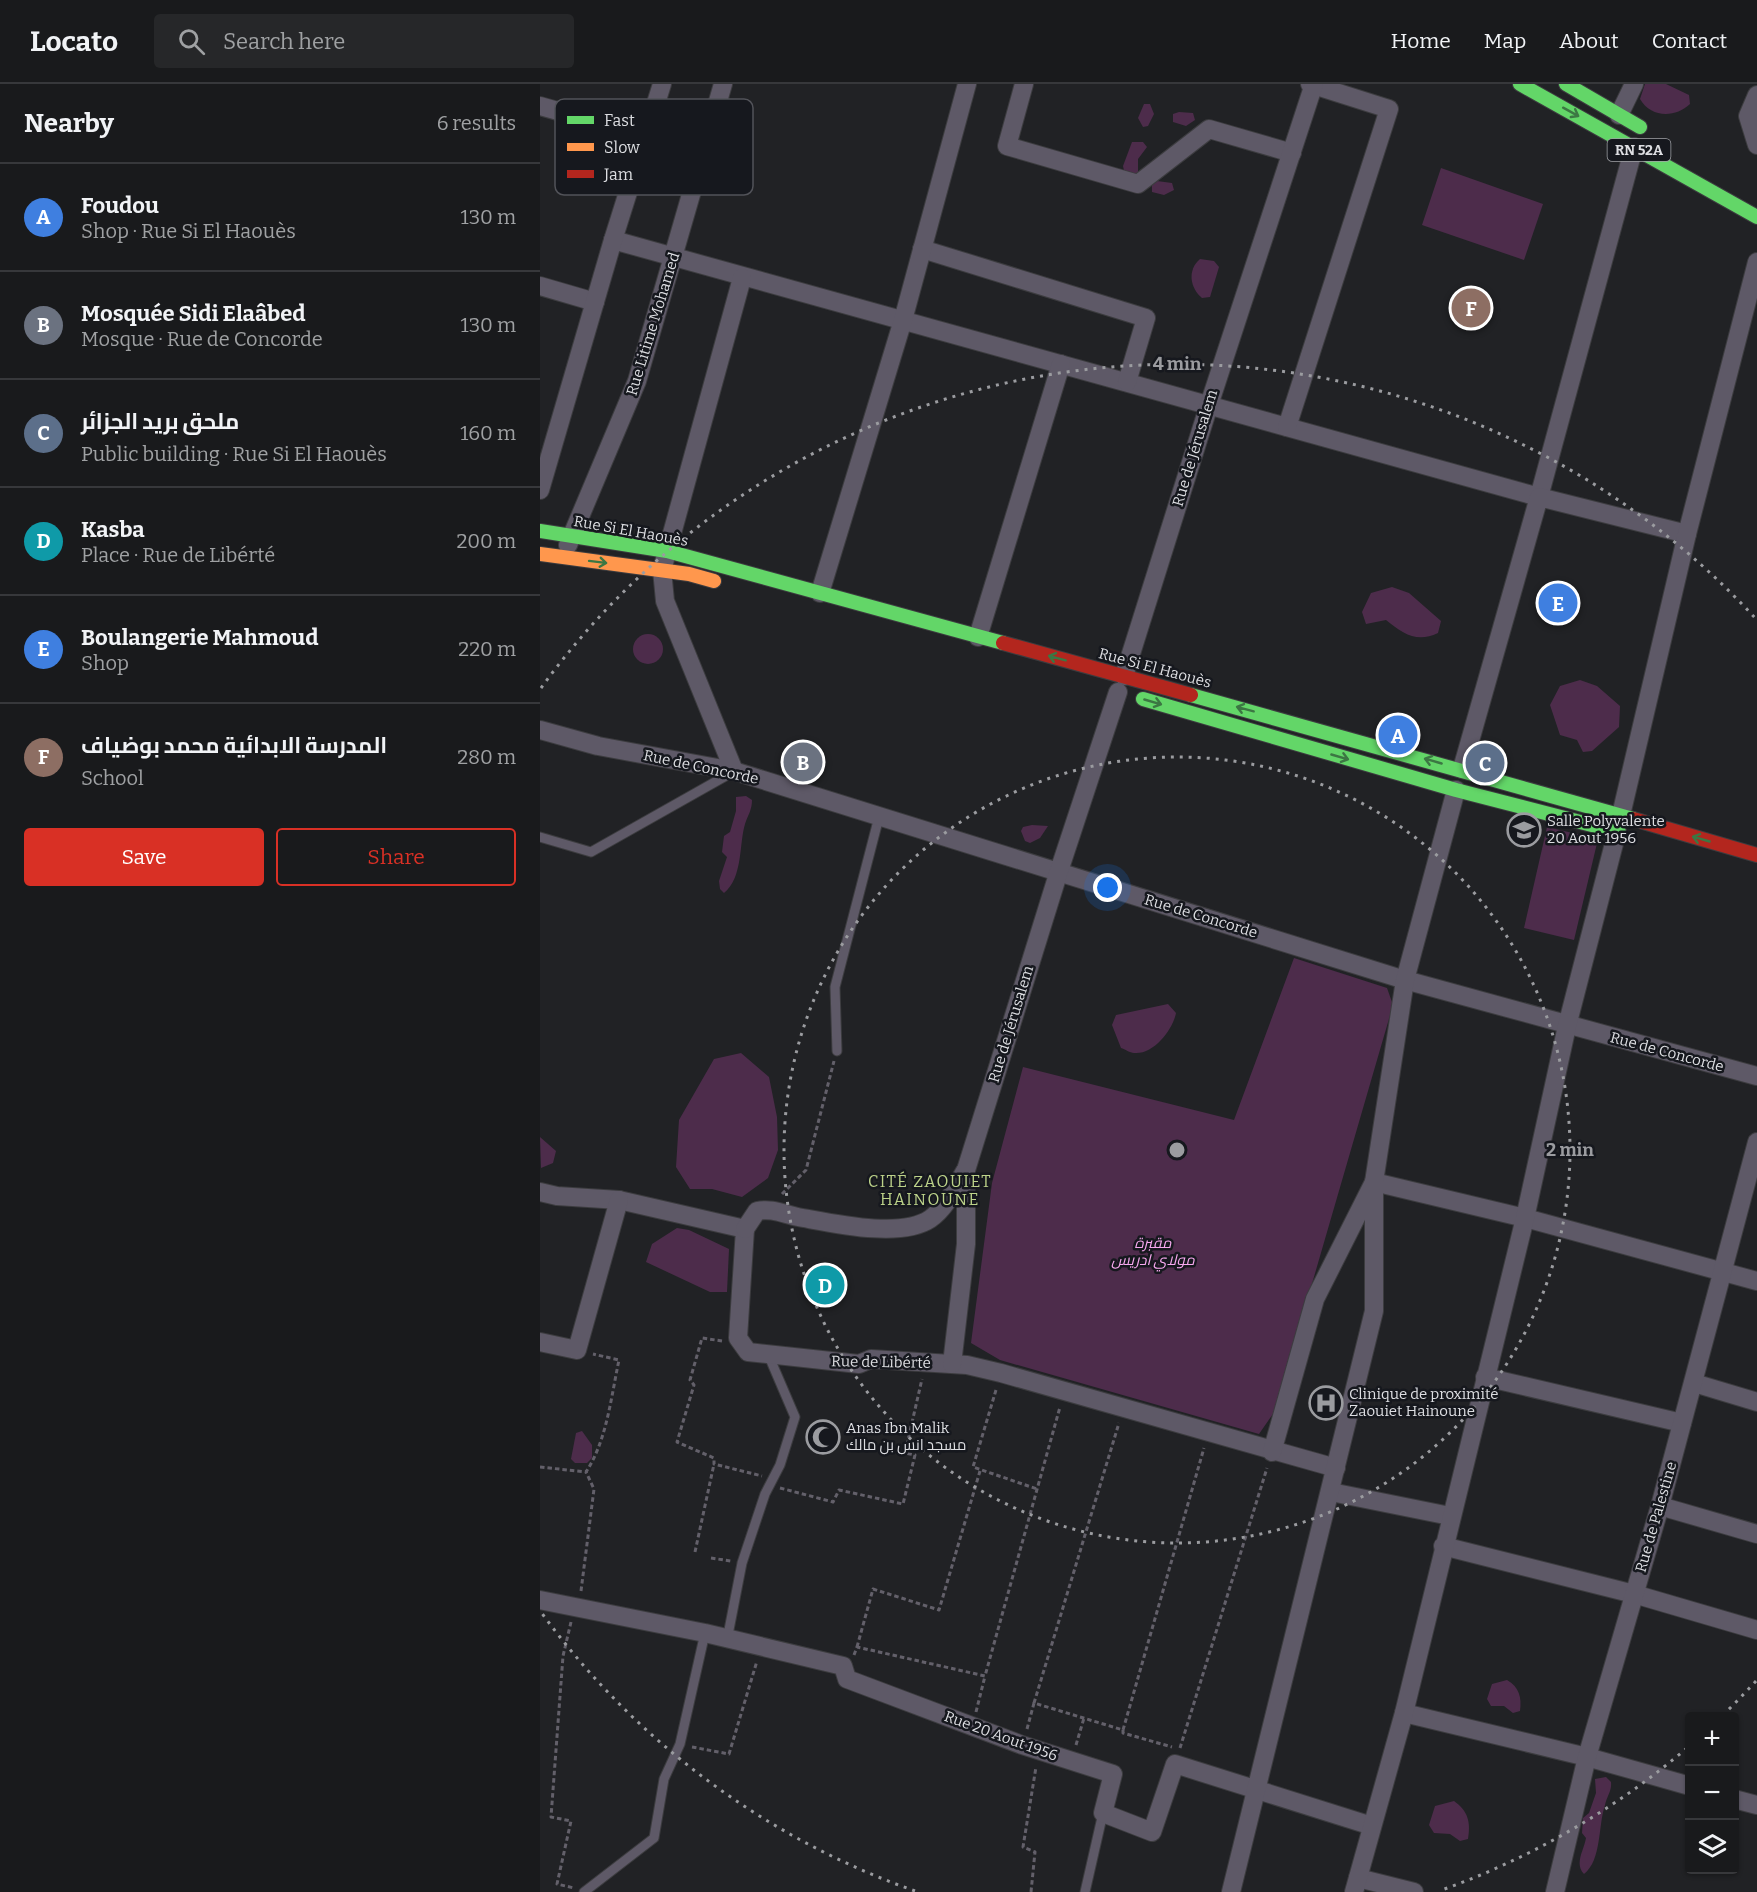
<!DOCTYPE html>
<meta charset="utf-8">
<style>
body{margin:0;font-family:Bitter,Cairo,serif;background:#262729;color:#f1f3f6}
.controls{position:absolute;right:18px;bottom:18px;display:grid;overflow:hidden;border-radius:6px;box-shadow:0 2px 4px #0004}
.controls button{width:54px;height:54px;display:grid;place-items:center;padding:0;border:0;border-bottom:2px solid #37383b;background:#191a1c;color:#f1f3f6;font:30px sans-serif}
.you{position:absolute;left:568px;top:804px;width:21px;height:21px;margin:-15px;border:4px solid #fff;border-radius:50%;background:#1a73e8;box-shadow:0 0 0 9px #1a73e833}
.badge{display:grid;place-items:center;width:39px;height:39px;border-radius:50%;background:#d93025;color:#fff;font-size:20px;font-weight:700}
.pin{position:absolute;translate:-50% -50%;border:3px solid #fff;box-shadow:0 2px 6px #0006}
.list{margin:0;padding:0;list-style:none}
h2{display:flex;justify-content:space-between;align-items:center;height:78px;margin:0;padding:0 24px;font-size:26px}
h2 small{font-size:20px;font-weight:400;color:#9fa1a3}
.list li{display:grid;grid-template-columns:39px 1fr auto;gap:18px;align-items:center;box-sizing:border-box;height:108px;padding:0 24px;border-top:2px solid #37383b}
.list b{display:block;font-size:22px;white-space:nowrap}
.list p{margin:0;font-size:20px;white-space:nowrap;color:#9fa1a3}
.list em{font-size:20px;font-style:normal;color:#9fa1a3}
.actions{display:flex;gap:12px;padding:18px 24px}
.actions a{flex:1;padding:14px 0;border:2px solid #d93025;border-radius:6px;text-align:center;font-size:21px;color:#d93025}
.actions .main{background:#d93025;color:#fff}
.icon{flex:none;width:33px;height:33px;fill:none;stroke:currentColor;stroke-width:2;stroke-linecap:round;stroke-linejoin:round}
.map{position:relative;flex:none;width:1217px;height:1808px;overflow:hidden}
header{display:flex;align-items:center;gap:36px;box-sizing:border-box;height:84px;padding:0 30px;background:#191a1c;border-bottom:2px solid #37383b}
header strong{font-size:28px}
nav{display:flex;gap:33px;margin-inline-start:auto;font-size:21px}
.search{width:420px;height:54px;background:#262729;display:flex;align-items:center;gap:15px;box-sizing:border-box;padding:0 21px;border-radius:6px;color:#9fa1a3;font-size:22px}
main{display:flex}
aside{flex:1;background:#191a1c}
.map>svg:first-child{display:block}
.green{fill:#4d2c4b}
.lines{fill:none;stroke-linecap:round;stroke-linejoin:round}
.lane-casing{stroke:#3c3c3f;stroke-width:11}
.street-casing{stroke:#3c3c3f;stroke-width:20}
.fast-casing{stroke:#3c3c3f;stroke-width:16}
.slow-casing{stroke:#3c3c3f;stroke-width:16}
.jam-casing{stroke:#3c3c3f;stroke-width:16}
.path{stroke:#63606a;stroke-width:3;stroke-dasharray:4.5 3;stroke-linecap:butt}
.lane{stroke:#5e5967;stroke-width:9}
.street{stroke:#5e5967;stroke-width:18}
.fast{stroke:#63d668;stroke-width:14}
.slow{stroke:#ff974d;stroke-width:14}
.jam{stroke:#b3261e;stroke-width:14}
.oneway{stroke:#3c7743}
.ring{fill:none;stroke:#9b9ca0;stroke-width:3;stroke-dasharray:3 6}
.labels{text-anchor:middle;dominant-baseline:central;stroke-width:5;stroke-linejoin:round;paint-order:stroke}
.shield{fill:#16181e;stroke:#a1a3a7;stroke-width:1.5}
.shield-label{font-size:14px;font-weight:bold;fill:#dddee2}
.street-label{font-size:15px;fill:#dddee2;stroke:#16181e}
.poi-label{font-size:15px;fill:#dddee2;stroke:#16181e;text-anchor:start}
.park-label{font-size:15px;font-style:italic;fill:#f8a9f0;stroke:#16181e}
.neighbourhood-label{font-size:16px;letter-spacing:1.5px;fill:#bdd38a;stroke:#16181e}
.key{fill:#16181e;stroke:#525359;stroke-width:1.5}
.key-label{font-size:16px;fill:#dddee2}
.centre{fill:#9b9ca0;stroke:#16181e;stroke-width:3}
.ring-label{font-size:18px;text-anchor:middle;font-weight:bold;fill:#9b9ca0;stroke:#16181e;stroke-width:5;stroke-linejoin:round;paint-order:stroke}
</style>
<header>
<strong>Locato</strong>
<div class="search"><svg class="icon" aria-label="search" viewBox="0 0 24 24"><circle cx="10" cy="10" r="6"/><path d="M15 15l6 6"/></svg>Search here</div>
<nav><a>Home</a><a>Map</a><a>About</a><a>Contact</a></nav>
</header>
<main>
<aside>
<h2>Nearby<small>6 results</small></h2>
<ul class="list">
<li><span class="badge" style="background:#3f7fe0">A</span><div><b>Foudou</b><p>Shop · Rue Si El Haouès</p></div><em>130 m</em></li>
<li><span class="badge" style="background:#6b7280">B</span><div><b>Mosquée Sidi Elaâbed</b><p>Mosque · Rue de Concorde</p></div><em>130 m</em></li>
<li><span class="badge" style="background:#5c6f8a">C</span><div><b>ملحق بريد الجزائر</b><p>Public building · Rue Si El Haouès</p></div><em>160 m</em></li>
<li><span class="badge" style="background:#0f9aa8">D</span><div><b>Kasba</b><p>Place · Rue de Libérté</p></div><em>200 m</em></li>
<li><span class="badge" style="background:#3f7fe0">E</span><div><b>Boulangerie Mahmoud</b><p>Shop</p></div><em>220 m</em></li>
<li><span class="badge" style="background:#8d6e63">F</span><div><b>المدرسة الابدائية محمد بوضياف</b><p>School</p></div><em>280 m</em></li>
</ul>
<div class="actions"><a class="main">Save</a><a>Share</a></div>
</aside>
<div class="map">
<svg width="1217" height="1808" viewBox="0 0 1217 1808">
<rect width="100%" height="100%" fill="#212225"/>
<!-- green -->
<g class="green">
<path d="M1105 0H1126L1149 11 1150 20C1135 34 1111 34 1100 15Z"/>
<path d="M604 20H610L614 30 608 42 603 43 598 34Z"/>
<path d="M639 28 653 29 655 36 646 42 633 38V30Z"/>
<path d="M592 58H603L607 63 598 75V94L585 91 583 82Z"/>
<path d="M901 84 1003 120 984 176 882 141Z"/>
<path d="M617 97 632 99 634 106 624 111 612 108V100Z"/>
<path d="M660 175 674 177 679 183 670 213 662 214C650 204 647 186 660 175Z"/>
<path d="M852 503 869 509 901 537 898 549C877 559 863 550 846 536L826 540 822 528 831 509Z"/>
<circle cx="108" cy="565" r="15"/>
<path d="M1040 596 1057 602 1080 622 1079 643 1052 667 1043 668 1037 656 1020 651 1010 621 1020 602Z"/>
<path d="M206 712 212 716C212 726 208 731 205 740 199 760 203 794 184 809L180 805 179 797 187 773 182 768 184 752 190 748 196 727V713Z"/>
<path d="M492 741 508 742 500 754 490 759 485 757 481 747 483 743Z"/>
<path d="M1007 743 1058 755 1034 856 984 844Z"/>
<path d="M754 874 847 904 853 921 735 1327 719 1350 460 1276 431 1259 452 1099 483 983 694 1036Z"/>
<path d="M628 920 636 929C633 945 614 971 594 969 590 969 585 965 581 964L572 941 576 931Z"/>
<path d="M201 969 229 993 237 1033 238 1066 228 1094 202 1113 172 1105H150L136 1083 139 1036 174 975Z"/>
<path d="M0 1053 16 1067 13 1079 1 1084Z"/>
<path d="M137 1144 149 1146 189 1165 187 1208H170L106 1178 112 1160Z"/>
<path d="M42 1347 52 1361V1374L47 1379H35L31 1375 36 1349Z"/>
<path d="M967 1596C979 1603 982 1613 980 1627L973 1629 964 1622H951L947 1615 952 1600Z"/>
<path d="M1066 1693 1071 1698C1072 1707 1067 1712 1065 1721 1058 1741 1062 1776 1044 1790 1034 1780 1044 1766 1046 1754L1042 1749 1043 1734 1049 1729 1056 1709 1055 1695Z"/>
<path d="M914 1717C928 1727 931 1738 928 1755L920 1757 910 1750 894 1749 889 1741 895 1722Z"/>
</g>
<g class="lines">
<!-- lane casing -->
<g class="lane-casing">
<g id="lane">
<path d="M0 753 51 768 191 689"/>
<path d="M297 967 295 903 339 733"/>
<path d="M187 1556 202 1479 225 1410 240 1381 255 1333 228 1270"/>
<path d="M44 1808 114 1754 124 1695 140 1660 165 1549"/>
<path d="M545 1808 563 1729"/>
</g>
</g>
<!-- street casing -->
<g class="street-casing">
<g id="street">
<path d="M484 0 467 62 598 100 669 45 752 69"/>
<path d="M1217 11 1208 32 1217 61"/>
<path d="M0 22 106 52"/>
<path d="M1079 31 1094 0"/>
<path d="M73 156 999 413 1094 63"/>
<path d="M382 165 606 234 587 298"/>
<path d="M0 202 55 218"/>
<path d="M747 343 849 25 770 0"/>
<path d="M0 406 73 156 122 0"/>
<path d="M28 461 97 297 183 0"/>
<path d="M280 509 363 236 427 0"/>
<path d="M438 553 521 280"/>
<path d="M584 592 669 321 774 0"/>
<path d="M0 646 58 662 194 687 865 896 1217 992"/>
<path d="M922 685 999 413 1147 450"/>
<path d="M194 687 125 517 122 486 202 194"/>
<path d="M1081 731 1147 450 1217 178"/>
<path d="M0 1108 17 1112 79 1116 205 1145 198 1254 208 1268 319 1280 331 1275 427 1281 461 1289 796 1384"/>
<path d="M205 1145 217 1127C233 1124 243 1130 258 1133 292 1139 360 1155 390 1135 406 1124 415 1104 425 1087"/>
<path d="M0 1258 37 1266 79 1116"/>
<path d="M412 1280 426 1160V1086L519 787 578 608"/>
<path d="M945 1293 1142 1339"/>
<path d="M1154 1299 1217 1318"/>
<path d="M732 1368 775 1215 834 1098 985 1134 1217 1197"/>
<path d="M791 1408 910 1432"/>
<path d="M1120 1422 1217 1450"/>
<path d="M903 1462 1094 1510 1217 1546"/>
<path d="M0 1516 165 1549 303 1582 307 1595 482 1661 573 1690 563 1729 612 1748 635 1680 832 1742"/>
<path d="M864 1629 1047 1673 1150 1702"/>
<path d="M1194 1715 1217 1721"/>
<path d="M818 1794 874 1808"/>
<path d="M691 1808 834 1227V1098L865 896 916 706"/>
<path d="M814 1808 864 1629 985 1134 1027 942 1077 748"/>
<path d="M1015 1808 1047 1673 1120 1422 1217 1058"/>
</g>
</g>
<!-- fast casing -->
<g class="fast-casing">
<g id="fast">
<path d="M980 0 1217 133"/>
<path d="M1026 0 1100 43"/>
<path d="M0 447 127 467 463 559"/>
<path d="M651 611 1093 735"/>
<path d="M603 615 916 706 1079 748"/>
</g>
</g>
<!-- slow casing -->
<g class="slow-casing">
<path id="slow" d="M0 470 149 490 174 497"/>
</g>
<!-- jam casing -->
<g class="jam-casing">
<g id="jam">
<path d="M463 559 651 611"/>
<path d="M1093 735 1217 771"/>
</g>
</g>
<!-- path -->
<g class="path">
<path d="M242 1110 266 1086 294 977"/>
<path d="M182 1257 162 1254 150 1296 154 1301 137 1358 174 1374V1380L222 1392"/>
<path d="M456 1306 433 1383 497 1405"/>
<path d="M0 1383 46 1388C67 1356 71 1313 79 1276L53 1270"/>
<path d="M240 1404 293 1418 299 1406 363 1420 375 1371 365 1369 382 1295"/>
<path d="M155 1468 174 1380"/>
<path d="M171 1474 191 1477"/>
<path d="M41 1507 54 1405 46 1388"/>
<path d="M31 1538 23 1572 11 1733 31 1737 17 1800 34 1804"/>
<path d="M317 1563 333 1505 399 1526 440 1387"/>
<path d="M314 1571 317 1563 445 1592 520 1323"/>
<path d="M494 1619 579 1339"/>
<path d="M436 1628 445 1592"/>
<path d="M487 1645 494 1619 583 1646 664 1364"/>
<path d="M583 1646V1649L632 1663"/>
<path d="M536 1661 544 1634"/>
<path d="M152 1663 189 1670 217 1577"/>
<path d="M640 1664 727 1384"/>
<path d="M491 1808 495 1768 483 1763 496 1683"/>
</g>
<!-- lane -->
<use href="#lane" class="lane"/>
<!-- street -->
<use href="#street" class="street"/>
<!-- fast -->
<use href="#fast" class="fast"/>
<!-- slow -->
<use href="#slow" class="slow"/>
<!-- jam -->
<use href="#jam" class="jam"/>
</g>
<!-- one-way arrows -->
<defs><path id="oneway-shaft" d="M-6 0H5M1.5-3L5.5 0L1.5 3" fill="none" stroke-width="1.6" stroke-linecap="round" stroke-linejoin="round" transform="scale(1.5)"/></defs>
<g class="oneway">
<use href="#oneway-shaft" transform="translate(1031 28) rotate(29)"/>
<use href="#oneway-shaft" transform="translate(58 478) rotate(7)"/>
<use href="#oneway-shaft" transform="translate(517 574) rotate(-165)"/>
<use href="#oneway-shaft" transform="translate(613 618) rotate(16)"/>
<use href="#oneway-shaft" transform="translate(705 625) rotate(-165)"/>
<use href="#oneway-shaft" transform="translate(800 673) rotate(16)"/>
<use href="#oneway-shaft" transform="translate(893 677) rotate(-164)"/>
<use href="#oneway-shaft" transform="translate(1161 755) rotate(-164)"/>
</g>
<!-- distance rings -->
<g class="ring">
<circle cx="637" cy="1066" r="393"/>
<path d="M1216 1597A786 786 0 0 1 1183 1631M1147 1664A786 786 0 0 1 899 1807M375 1807A786 786 0 0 1 1 1528M1 604A786 786 0 0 1 1216 535"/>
</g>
<!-- icons -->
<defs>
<g id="school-ring" transform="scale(1.725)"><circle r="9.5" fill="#16181e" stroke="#9b9ca0" stroke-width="1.5"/><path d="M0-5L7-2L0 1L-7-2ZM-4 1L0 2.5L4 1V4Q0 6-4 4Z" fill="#9b9ca0"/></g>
<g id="hospital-ring" transform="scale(1.725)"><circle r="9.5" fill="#16181e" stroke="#9b9ca0" stroke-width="1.5"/><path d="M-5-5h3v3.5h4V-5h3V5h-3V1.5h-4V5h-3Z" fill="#9b9ca0"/></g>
<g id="mosque-ring" transform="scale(1.725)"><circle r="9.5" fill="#16181e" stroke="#9b9ca0" stroke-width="1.5"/><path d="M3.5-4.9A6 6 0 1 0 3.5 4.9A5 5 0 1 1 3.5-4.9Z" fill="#9b9ca0"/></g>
</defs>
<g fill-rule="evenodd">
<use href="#school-ring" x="984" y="746"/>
<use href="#hospital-ring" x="786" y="1319"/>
<use href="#mosque-ring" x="283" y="1353"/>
</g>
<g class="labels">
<!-- shield labels -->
<rect class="shield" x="1067.5" y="55" width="63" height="22" rx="4.5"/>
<g class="shield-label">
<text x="1099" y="66">RN 52A</text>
</g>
<!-- street labels -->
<g class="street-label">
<text transform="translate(113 240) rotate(-73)">Rue Litime Mohamed</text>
<text transform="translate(655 364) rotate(-73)">Rue de Jérusalem</text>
<text transform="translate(91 447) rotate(10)">Rue Si El Haouès</text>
<text transform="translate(615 584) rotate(15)">Rue Si El Haouès</text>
<text transform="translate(161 683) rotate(12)">Rue de Concorde</text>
<text transform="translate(661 832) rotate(17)">Rue de Concorde</text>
<text transform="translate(471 940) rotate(-73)">Rue de Jérusalem</text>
<text transform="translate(1127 968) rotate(15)">Rue de Concorde</text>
<text transform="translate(341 1278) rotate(1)">Rue de Libérté</text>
<text transform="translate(1116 1433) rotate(-74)">Rue de Palestine</text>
<text transform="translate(461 1652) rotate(20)">Rue 20 Aout 1956</text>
</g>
<!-- poi labels -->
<g class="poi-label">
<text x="1007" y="737">Salle Polyvalente<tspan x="1007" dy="17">20 Aout 1956</tspan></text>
<text x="809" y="1310">Clinique de proximité<tspan x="809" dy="17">Zaouiet Hainoune</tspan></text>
<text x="306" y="1344">Anas Ibn Malik<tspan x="306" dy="17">مسجد انس بن مالك</tspan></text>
</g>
<!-- park labels -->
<g class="park-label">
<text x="613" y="1159">مقبرة<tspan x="613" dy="17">مولاي ادريس</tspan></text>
</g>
<!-- neighbourhood labels -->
<g class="neighbourhood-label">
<text x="390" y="1097">CITÉ ZAOUIET<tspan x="390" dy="18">HAINOUNE</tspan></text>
</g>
</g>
<!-- legend -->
<rect x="15" y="15" width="198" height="96" rx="9" class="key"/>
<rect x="27" y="32" width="27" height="8" fill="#63d668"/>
<rect x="27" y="59" width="27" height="8" fill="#ff974d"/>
<rect x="27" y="86" width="27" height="8" fill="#b3261e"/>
<g class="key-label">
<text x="64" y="42">Fast</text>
<text x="64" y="69">Slow</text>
<text x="64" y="96">Jam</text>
</g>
<circle cx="637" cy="1066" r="9" class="centre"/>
<g class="ring-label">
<text x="637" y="286">4 min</text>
<text x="1030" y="1072">2 min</text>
</g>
</svg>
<div class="controls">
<button>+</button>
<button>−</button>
<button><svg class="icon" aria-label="layers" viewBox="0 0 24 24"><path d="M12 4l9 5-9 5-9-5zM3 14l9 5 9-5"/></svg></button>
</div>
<div class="you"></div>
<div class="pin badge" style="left:858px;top:651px;background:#3f7fe0">A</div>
<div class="pin badge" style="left:263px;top:678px;background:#6b7280">B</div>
<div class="pin badge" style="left:945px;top:679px;background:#5c6f8a">C</div>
<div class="pin badge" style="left:285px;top:1201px;background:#0f9aa8">D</div>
<div class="pin badge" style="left:1018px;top:519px;background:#3f7fe0">E</div>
<div class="pin badge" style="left:931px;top:224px;background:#8d6e63">F</div>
</div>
</main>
